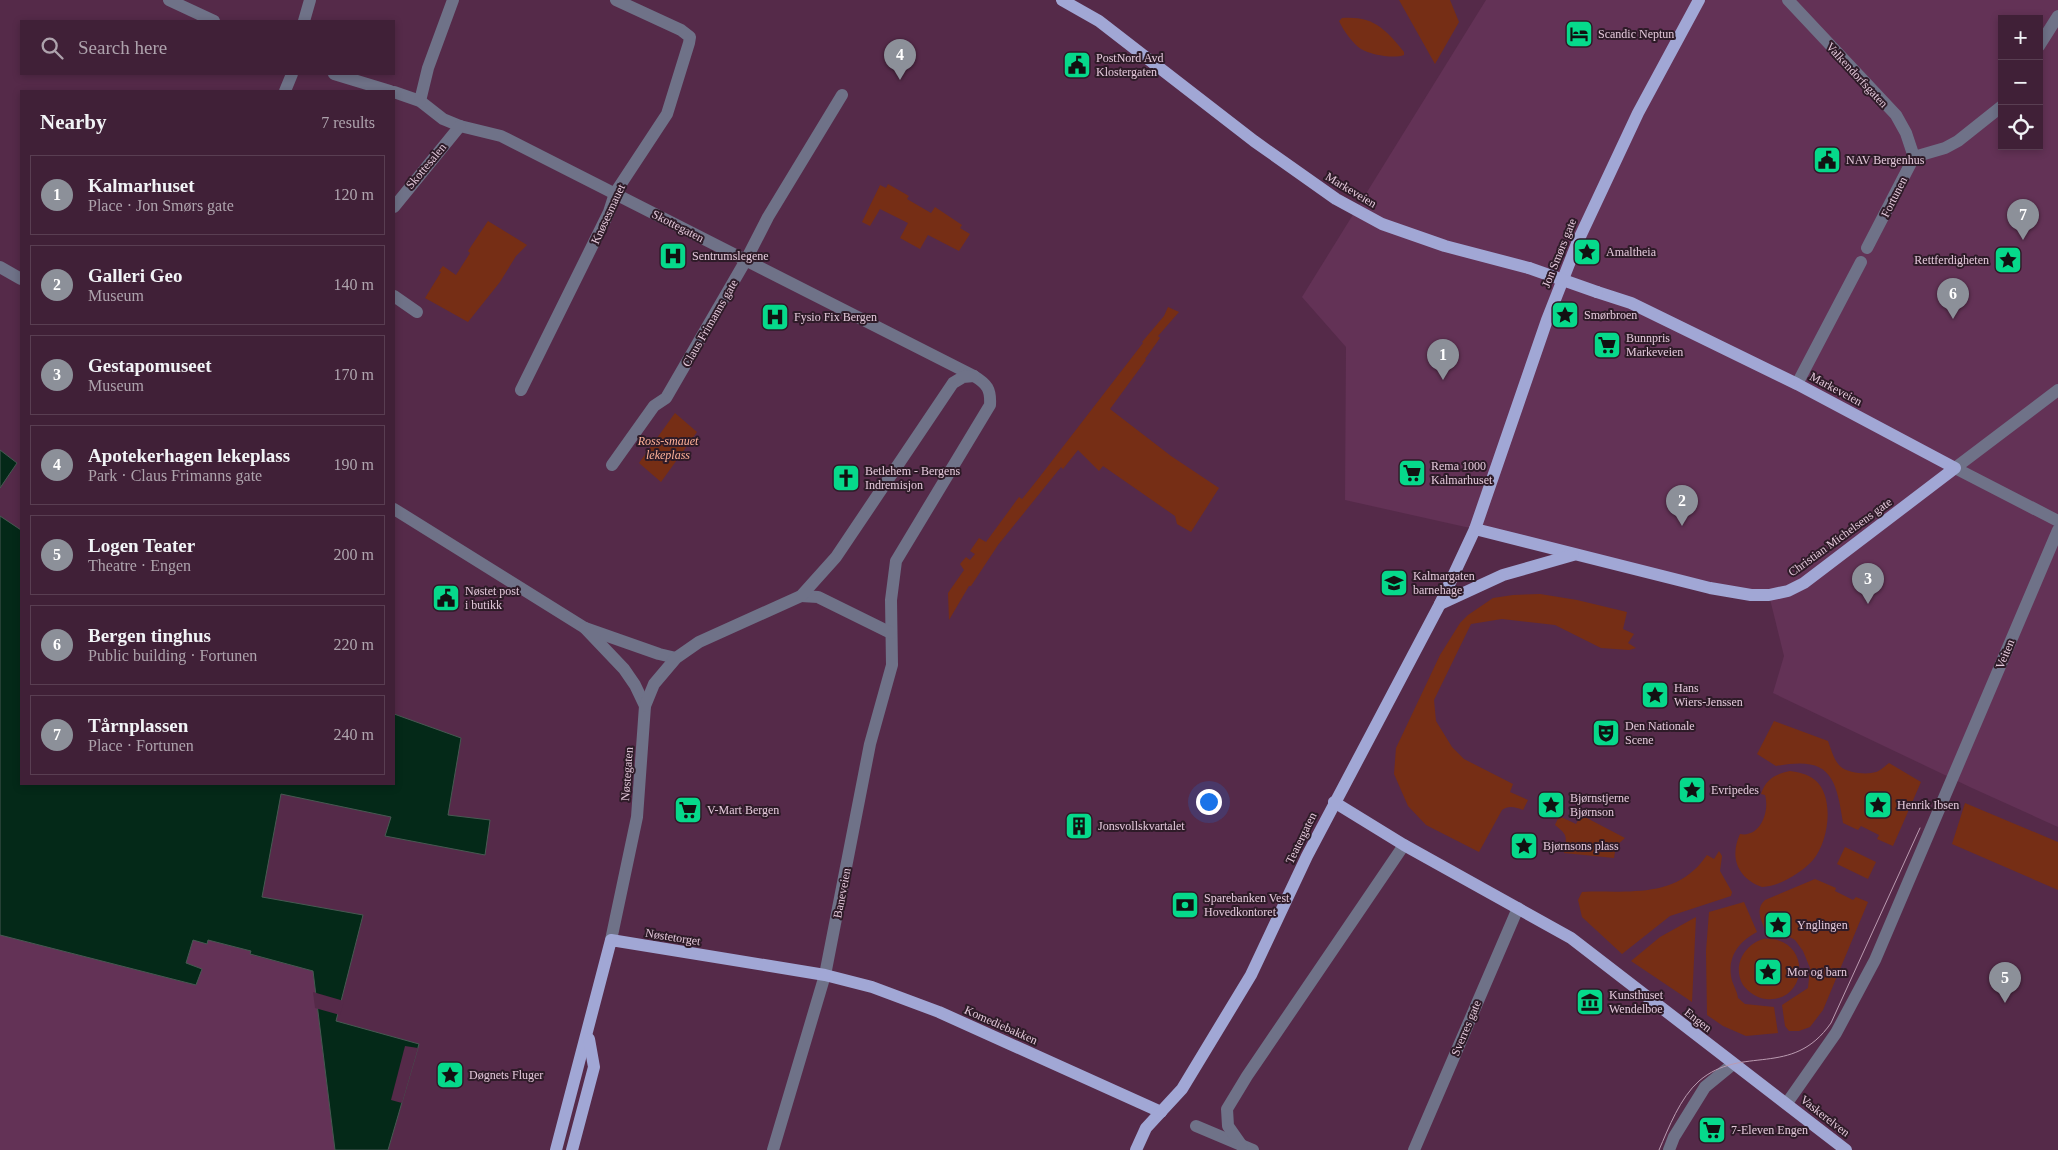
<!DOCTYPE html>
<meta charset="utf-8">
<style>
body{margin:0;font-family:"Times New Roman",serif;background:#47283f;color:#f1f3f6}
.controls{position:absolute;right:15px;top:15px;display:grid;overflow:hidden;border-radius:0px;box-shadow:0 2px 8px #0003}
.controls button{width:45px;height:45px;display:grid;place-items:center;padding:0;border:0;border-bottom:1px solid #593e52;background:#402037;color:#f1f3f6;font:25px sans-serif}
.you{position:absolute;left:1208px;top:801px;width:18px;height:18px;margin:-12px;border:4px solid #fff;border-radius:50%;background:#1a73e8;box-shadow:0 0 0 8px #1a73e833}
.badge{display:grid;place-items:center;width:32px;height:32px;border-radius:50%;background:#8c9099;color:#fff;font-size:16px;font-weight:700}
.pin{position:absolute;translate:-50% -41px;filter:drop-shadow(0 1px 2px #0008)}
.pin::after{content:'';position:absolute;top:26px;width:18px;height:15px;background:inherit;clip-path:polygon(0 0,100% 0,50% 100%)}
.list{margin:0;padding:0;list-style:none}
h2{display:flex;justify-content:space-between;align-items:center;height:65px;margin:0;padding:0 20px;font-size:21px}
h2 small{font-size:16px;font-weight:400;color:#aea3ad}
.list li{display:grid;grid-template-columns:32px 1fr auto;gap:15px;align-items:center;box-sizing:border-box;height:80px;margin:0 10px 10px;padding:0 10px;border:1px solid #593e52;border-radius:0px}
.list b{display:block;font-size:19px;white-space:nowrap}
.list p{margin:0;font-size:16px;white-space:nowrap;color:#aea3ad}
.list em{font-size:16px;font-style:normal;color:#aea3ad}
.icon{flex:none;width:28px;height:28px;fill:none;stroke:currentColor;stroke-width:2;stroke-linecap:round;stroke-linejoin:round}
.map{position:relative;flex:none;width:2058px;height:1150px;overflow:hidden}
.search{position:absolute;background:#402037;box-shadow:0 2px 8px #0003;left:20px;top:20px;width:375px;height:55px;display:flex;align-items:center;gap:12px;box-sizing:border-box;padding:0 18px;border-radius:0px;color:#aea3ad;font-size:19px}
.panel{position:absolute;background:#402037;box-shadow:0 2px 8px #0003;left:20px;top:90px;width:375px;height:695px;border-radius:0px}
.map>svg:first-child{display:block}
.built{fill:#633256;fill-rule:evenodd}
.green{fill:#762e15;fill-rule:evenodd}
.water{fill:#042918;stroke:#475952}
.pier{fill:#552a49}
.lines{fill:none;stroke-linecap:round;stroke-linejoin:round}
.minor{stroke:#6f7288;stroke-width:12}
.major{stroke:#a1a7d5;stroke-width:12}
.tram{stroke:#bb9bb1;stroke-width:1}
.major-bridge{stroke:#a1a7d5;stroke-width:12}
.labels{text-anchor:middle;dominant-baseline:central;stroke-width:4;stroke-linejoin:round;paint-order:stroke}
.poi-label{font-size:12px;fill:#e4c9db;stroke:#2e1b28;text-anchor:start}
.street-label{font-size:12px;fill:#e4c9db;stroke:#2e1b28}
.park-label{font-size:12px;font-style:italic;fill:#feb198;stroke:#2e1b28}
</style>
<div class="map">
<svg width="2058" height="1150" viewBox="0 0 2058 1150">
<rect width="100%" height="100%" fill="#552a49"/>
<!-- built -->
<g class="built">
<path d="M1486 0H2058V827L1972 788 1773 693 1784 656 1769 595 1345 500 1346 347 1302 297ZM2002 19H2039V146H2002Z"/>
<path d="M0 935 196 985 201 969 186 963 193 940 207 943 208 940 251 951V955L313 971 335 1150H0Z"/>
</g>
<!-- green -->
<g class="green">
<path d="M1399 0H1450L1459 22 1435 64Z"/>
<path d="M1342 18C1374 16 1385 29 1404 52V55C1394 59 1371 55 1361 49 1353 44 1343 30 1339 21Z"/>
<path d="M888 184 909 196 907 199 931 213 935 207 962 225 960 228 970 234 959 251 928 235 920 249 900 238 908 223 880 209 870 226 862 222 880 185 886 188Z"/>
<path d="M488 221 527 245 516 256 500 282 468 322 425 298 441 272 439 271 443 266 456 275 470 253 468 251Z"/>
<path d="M1168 307 1179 312 1158 336 1160 338 1145 359 1146 360 1110 409 1171 456 1219 488 1191 532 1177 524 1175 516 1103 466 1099 471 1078 450 1063 469 1061 467 998 545 971 586H969L949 620 948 593 964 570 960 564 966 557 970 560 975 554 970 551 979 538 986 542 1019 497 1022 499 1038 479 1143 343 1142 342 1164 316Z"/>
<path d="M675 413 697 432 661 482 639 463Z"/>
<path d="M1540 594 1577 600 1627 612 1623 629 1634 634 1628 643 1636 648 1629 650 1601 648 1555 625 1502 619 1471 624 1434 700 1436 721 1452 747 1464 759 1513 784 1510 792 1528 800 1523 810C1516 807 1508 805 1502 810L1479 852 1426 825 1408 806 1394 774 1396 748 1440 655 1460 623 1468 615 1493 598 1513 595Z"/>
<path d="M1774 721 1828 741C1831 749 1834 761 1841 767 1848 773 1867 775 1876 772 1880 771 1885 766 1889 763L1921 782 1893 846 1877 839 1879 835 1861 826 1858 830 1843 823C1836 775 1829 756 1776 766L1757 754Z"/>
<path d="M1790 771C1798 772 1808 774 1815 780 1835 797 1829 841 1813 860 1801 873 1780 886 1762 887 1738 878 1729 858 1740 834 1760 838 1770 812 1765 795L1761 794C1766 779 1775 774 1790 771Z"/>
<path d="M1965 803 2058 842V890L1952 844Z"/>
<path d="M1581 815 1625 838 1616 846 1614 858 1564 853C1567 837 1568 835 1555 825L1559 816 1576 824Z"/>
<path d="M1845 847 1876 862 1868 879 1837 864Z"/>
<path d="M1719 851 1722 856 1720 871 1732 892 1731 896 1670 916 1622 954 1582 917 1578 900 1582 892C1619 890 1664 898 1694 870 1699 866 1703 860 1707 855L1714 859Z"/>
<path d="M1815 879 1836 888 1835 891 1853 900 1856 897 1868 902 1823 1010 1810 1027 1799 1031H1789L1785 1026 1782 1005 1808 988 1810 968 1803 951 1795 940 1781 932 1765 930C1761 919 1755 909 1765 900Z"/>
<path d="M1744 902 1757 932C1740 941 1728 955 1731 976 1732 984 1737 990 1738 998L1745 1004 1774 1007 1778 1033 1746 1036 1723 1026 1707 1015 1706 951 1709 912Z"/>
<path d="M1696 917 1692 1002 1631 961 1660 937Z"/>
<path d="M1763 939C1812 935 1810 1003 1766 999 1757 998 1748 992 1743 985 1732 966 1744 945 1763 939ZM1767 959 1776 961 1780 970 1777 978 1769 982 1760 980 1756 971 1759 963Z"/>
</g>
<!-- water -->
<g class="water">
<path d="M0 450 17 463 0 488Z"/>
<path d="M0 516 21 530V784H394V714L461 738 448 815 490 820 485 855 385 836 391 817 281 794 262 897 363 915 336 1021 419 1044 388 1150H335L313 971 250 954 251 951 208 940 207 944 193 940 186 963 202 969 196 985 0 935Z"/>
</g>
<!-- pier -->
<g class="pier">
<path d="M313 992 344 1001 340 1015 315 1008Z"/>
<path d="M405 1046 418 1048 402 1103 391 1100Z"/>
</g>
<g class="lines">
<!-- minor -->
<g class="minor">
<path d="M169 0 214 21"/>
<path d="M1788 0 1896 115 1906 133 1914 157"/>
<path d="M304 21 310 0"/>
<path d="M2039 46 2058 16"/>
<path d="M334 74 390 91"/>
<path d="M285 91 292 74"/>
<path d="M394 92 420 101 443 119 460 126 501 136 974 376C987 384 991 389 990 405L896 561 891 600 892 665 870 744 825 975 773 1150"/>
<path d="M420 101 428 68 453 0"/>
<path d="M394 207 460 126"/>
<path d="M1867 248 1914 157 1945 148 1958 141 2002 106"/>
<path d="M0 267 21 279"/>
<path d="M394 296 417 312"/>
<path d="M1797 384 1861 262"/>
<path d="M521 390 609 212 615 193 667 114 689 43 690 37 681 30 616 0"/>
<path d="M2058 390 1955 468 2058 521"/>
<path d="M612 465 654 406 666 398 746 260 768 217 842 95"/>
<path d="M394 509 585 628 659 654 676 658"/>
<path d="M801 596 818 597 891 633"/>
<path d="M585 628 624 669 635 685 645 706 637 817 611 940"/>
<path d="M645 706 654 684 676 658 699 642 801 596 836 557 953 383 963 377 974 376"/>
<path d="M1787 1103 1836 1033 1875 960 2058 530"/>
<path d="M1196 1126 1253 1150"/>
<path d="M1242 1146 1228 1126 1227 1109 1247 1076 1404 845"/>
<path d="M1414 1150 1518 908"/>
<path d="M1669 1150 1674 1137 1705 1087 1733 1064"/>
</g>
<!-- major -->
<g class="major">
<path d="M1062 0 1099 21 1254 141 1336 199 1382 224 1445 246 1529 268"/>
<path d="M1475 529 1710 588 1751 595H1769L1788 591 1804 583 1955 468 1797 384 1631 303 1597 292"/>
<path d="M1440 604 1503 575 1573 555"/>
<path d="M1334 802 1404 845 1571 938 1846 1150"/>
<path d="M556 1150 611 940 825 975 872 987 939 1012 1161 1112"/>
<path d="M572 1150 594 1067 589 1039"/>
<path d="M1136 1150 1146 1128 1182 1089 1251 975 1307 856 1440 604 1475 529 1547 320 1578 241 1638 113 1699 0"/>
</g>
<!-- tram -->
<path class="tram" d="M1659 1150C1669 1127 1680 1098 1699 1081 1742 1044 1792 1079 1831 1023L1920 828"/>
<!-- major-bridge -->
<path class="major-bridge" d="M1529 268 1597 292"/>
</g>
<!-- icons -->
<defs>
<g id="hotel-square" transform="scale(1.4375)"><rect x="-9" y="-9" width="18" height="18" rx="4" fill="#06d98b" stroke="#2e1b28"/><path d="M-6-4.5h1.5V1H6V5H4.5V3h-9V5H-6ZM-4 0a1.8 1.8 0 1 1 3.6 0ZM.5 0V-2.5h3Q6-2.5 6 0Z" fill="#111"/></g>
<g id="civic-square" transform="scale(1.4375)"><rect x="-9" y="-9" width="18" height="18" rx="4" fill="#06d98b" stroke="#2e1b28"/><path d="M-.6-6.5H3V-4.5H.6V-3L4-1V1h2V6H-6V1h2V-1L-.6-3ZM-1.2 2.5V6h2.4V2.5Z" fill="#111"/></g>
<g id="sight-square" transform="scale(1.4375)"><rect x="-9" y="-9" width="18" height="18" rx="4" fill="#06d98b" stroke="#2e1b28"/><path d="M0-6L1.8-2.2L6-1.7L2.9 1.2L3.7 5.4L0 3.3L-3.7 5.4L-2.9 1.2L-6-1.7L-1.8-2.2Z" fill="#111"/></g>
<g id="hospital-square" transform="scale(1.4375)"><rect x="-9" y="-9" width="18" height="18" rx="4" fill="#06d98b" stroke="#2e1b28"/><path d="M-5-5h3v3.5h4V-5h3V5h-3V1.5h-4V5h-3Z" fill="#111"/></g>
<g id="supermarket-square" transform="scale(1.4375)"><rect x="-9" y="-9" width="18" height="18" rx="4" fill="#06d98b" stroke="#2e1b28"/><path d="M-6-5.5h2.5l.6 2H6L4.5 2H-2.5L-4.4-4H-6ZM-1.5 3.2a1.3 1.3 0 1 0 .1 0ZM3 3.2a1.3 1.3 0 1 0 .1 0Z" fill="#111"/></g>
<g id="church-square" transform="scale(1.4375)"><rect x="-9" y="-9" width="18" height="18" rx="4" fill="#06d98b" stroke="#2e1b28"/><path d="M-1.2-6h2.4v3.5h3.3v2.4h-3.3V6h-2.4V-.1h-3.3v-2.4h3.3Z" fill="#111"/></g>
<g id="school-square" transform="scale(1.4375)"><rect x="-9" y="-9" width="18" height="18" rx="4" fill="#06d98b" stroke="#2e1b28"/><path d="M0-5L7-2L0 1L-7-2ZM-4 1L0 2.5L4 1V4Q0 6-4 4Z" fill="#111"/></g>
<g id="theatre-square" transform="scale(1.4375)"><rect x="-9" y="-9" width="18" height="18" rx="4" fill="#06d98b" stroke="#2e1b28"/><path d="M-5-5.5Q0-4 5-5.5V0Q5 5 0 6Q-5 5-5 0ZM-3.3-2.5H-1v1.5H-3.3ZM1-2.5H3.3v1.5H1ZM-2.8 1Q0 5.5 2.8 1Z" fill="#111"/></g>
<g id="building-square" transform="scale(1.4375)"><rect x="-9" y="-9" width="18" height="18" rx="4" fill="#06d98b" stroke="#2e1b28"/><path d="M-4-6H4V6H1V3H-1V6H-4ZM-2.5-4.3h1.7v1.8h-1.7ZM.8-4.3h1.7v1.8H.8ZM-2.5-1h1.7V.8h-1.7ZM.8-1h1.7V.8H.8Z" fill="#111"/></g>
<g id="bank-square" transform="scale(1.4375)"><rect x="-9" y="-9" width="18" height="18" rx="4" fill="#06d98b" stroke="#2e1b28"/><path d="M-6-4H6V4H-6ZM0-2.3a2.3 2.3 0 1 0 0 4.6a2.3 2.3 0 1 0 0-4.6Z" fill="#111"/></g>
<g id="museum-square" transform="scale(1.4375)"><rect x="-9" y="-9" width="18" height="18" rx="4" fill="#06d98b" stroke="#2e1b28"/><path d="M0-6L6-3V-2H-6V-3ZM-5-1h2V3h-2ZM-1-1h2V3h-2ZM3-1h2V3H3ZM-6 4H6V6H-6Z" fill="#111"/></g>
</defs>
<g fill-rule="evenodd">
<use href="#hotel-square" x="1579" y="34"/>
<use href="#civic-square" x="1077" y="65"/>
<use href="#civic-square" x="1827" y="160"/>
<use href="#sight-square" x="1587" y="252"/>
<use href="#hospital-square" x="673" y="256"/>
<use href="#sight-square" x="2008" y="260"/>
<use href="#sight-square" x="1565" y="315"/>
<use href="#hospital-square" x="775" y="317"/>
<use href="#supermarket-square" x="1607" y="345"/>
<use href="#supermarket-square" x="1412" y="473"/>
<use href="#church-square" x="846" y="478"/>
<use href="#school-square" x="1394" y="583"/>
<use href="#civic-square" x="446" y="598"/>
<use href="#sight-square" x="1655" y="695"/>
<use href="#theatre-square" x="1606" y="733"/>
<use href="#sight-square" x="1692" y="790"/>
<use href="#sight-square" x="1551" y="805"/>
<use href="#sight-square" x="1878" y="805"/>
<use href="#supermarket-square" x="688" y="810"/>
<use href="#building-square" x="1079" y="826"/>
<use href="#sight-square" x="1524" y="846"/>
<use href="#bank-square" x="1185" y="905"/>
<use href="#sight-square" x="1778" y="925"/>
<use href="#sight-square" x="1768" y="972"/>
<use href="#museum-square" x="1590" y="1002"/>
<use href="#sight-square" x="450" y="1075"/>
<use href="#supermarket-square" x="1712" y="1130"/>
</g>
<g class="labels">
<!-- poi labels -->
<g class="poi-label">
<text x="1598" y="34">Scandic Neptun</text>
<text x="1096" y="58">PostNord Avd<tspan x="1096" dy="14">Klostergaten</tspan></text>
<text x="1846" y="160">NAV Bergenhus</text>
<text x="1606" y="252">Amaltheia</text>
<text x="692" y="256">Sentrumslegene</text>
<text x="1989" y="260" text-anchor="end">Rettferdigheten</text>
<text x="1584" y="315">Smørbroen</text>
<text x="794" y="317">Fysio Fix Bergen</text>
<text x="1626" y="338">Bunnpris<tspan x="1626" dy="14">Markeveien</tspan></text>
<text x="1431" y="466">Rema 1000<tspan x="1431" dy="14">Kalmarhuset</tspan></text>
<text x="865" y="471">Betlehem - Bergens<tspan x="865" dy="14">Indremisjon</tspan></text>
<text x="1413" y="576">Kalmargaten<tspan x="1413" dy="14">barnehage</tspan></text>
<text x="465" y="591">Nøstet post<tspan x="465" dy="14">i butikk</tspan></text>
<text x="1674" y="688">Hans<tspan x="1674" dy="14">Wiers-Jenssen</tspan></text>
<text x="1625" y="726">Den Nationale<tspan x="1625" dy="14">Scene</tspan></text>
<text x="1711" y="790">Evripedes</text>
<text x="1570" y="798">Bjørnstjerne<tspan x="1570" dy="14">Bjørnson</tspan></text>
<text x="1897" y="805">Henrik Ibsen</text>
<text x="707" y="810">V-Mart Bergen</text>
<text x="1098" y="826">Jonsvollskvartalet</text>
<text x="1543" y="846">Bjørnsons plass</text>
<text x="1204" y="898">Sparebanken Vest<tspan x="1204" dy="14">Hovedkontoret</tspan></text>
<text x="1797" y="925">Ynglingen</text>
<text x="1787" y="972">Mor og barn</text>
<text x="1609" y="995">Kunsthuset<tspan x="1609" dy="14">Wendelboe</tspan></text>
<text x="469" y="1075">Døgnets Fluger</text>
<text x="1731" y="1130">7-Eleven Engen</text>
</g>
<!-- street labels -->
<g class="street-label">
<text transform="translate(1857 75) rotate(47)">Valkendorfsgaten</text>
<text transform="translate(426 166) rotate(-50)">Skottesalen</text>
<text transform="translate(1351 190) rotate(31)">Markeveien</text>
<text transform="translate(1894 197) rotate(-63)">Fortunen</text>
<text transform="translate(608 214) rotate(-65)">Knøsesmauet</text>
<text transform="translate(678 226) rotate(27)">Skottegaten</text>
<text transform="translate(1559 253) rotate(-68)">Jon Smørs gate</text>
<text transform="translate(710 323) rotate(-60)">Claus Frimanns gate</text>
<text transform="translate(1836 389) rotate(28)">Markeveien</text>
<text transform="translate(1840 537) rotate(-36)">Christian Michelsens gate</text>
<text transform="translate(2005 654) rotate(-67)">Veiten</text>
<text transform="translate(627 774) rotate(-86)">Nøstegaten</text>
<text transform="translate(1301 838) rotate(-64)">Teatergaten</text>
<text transform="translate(842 893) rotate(-79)">Baneveien</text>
<text transform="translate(673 937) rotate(9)">Nøstetorget</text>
<text transform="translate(1698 1020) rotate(38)">Engen</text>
<text transform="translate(1001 1025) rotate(24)">Komediebakken</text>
<text transform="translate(1466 1028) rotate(-67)">Sverres gate</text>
<text transform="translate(1825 1116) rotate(38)">Vaskerelven</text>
</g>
<!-- park labels -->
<g class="park-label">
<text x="668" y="441">Ross-smauet<tspan x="668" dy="14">lekeplass</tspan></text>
</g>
</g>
</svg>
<div class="controls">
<button>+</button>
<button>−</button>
<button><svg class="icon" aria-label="locate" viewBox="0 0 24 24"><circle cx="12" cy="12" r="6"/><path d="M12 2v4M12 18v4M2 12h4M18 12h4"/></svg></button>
</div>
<div class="you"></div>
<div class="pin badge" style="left:1443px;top:380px">1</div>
<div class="pin badge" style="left:1682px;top:526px">2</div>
<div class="pin badge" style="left:1868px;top:604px">3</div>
<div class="pin badge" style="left:900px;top:80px">4</div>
<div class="pin badge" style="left:2005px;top:1003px">5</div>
<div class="pin badge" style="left:1953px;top:319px">6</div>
<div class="pin badge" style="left:2023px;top:240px">7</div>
<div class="search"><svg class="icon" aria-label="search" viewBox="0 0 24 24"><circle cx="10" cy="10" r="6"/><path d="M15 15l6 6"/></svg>Search here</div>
<section class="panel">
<h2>Nearby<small>7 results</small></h2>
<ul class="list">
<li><span class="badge">1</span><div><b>Kalmarhuset</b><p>Place · Jon Smørs gate</p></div><em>120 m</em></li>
<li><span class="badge">2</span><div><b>Galleri Geo</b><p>Museum</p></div><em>140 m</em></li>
<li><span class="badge">3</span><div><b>Gestapomuseet</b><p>Museum</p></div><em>170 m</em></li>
<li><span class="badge">4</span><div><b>Apotekerhagen lekeplass</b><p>Park · Claus Frimanns gate</p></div><em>190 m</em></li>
<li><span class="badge">5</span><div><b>Logen Teater</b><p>Theatre · Engen</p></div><em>200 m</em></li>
<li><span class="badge">6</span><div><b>Bergen tinghus</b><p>Public building · Fortunen</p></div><em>220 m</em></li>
<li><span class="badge">7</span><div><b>Tårnplassen</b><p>Place · Fortunen</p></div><em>240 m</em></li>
</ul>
</section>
</div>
